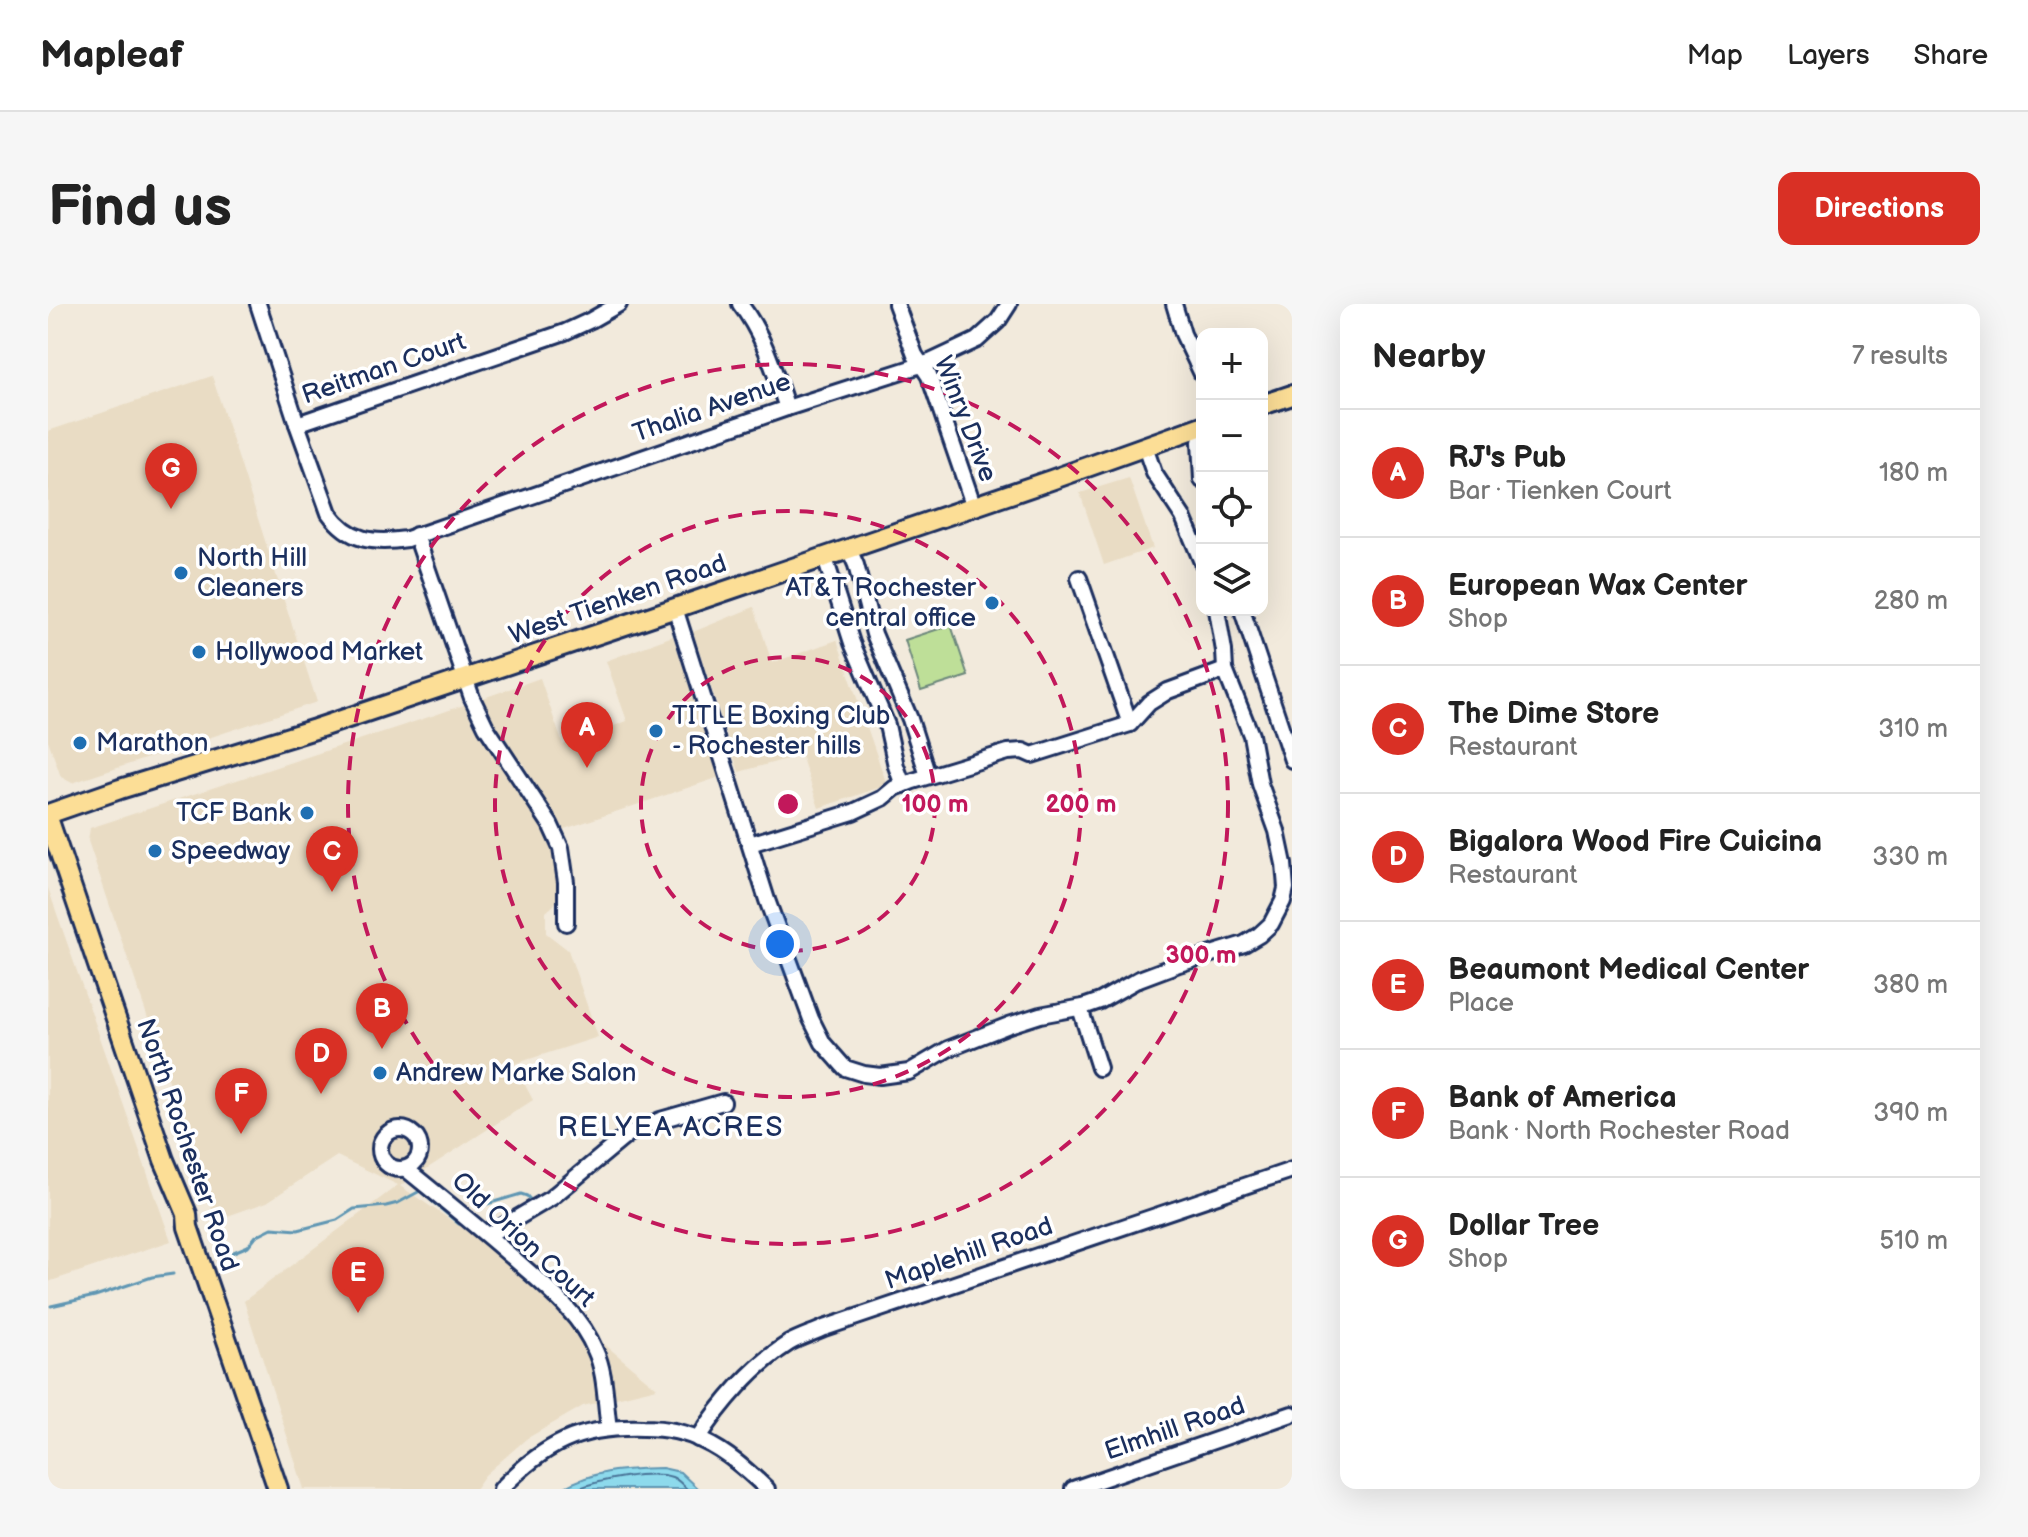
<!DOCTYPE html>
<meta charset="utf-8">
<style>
body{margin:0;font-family:"Balsamiq Sans",sans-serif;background:#f6f6f6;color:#222}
.controls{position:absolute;right:24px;top:24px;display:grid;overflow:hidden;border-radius:16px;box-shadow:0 8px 32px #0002}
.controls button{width:72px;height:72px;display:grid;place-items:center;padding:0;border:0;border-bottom:2px solid #e0e0e0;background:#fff;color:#222;font:40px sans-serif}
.you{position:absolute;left:732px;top:640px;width:28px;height:28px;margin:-20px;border:6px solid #fff;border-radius:50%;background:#1a73e8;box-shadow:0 0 0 12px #1a73e833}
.badge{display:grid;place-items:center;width:52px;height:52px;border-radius:50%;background:#d93025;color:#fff;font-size:26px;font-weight:700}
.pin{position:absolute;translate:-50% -66px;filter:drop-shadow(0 2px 4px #0008)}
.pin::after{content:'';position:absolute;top:42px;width:28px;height:24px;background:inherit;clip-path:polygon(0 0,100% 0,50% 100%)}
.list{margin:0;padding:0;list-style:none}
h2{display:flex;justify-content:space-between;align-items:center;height:104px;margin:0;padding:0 32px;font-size:34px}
h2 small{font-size:26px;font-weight:400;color:#767676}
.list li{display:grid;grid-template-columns:52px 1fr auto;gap:24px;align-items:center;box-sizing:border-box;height:128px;padding:0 32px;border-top:2px solid #e0e0e0}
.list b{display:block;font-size:30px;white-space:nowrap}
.list p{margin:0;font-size:26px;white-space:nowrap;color:#767676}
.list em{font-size:26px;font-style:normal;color:#767676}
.icon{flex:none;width:44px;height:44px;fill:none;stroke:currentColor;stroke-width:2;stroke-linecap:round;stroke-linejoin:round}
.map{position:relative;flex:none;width:1244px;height:1185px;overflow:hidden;border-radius:16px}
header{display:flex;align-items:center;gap:48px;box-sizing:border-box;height:112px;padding:0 40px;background:#fff;border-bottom:2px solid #e0e0e0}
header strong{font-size:38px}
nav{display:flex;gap:44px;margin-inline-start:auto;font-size:28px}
.intro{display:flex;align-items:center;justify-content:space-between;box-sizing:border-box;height:192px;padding:0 48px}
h1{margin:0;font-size:56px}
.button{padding:20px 36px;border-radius:16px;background:#d93025;color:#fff;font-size:28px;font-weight:700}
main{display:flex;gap:48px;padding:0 48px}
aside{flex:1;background:#fff;border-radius:16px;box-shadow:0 8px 32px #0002}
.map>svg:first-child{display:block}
.built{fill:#e9dcc4}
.green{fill:#bedf98;stroke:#6c877b;stroke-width:2}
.water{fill:#8ddaec;stroke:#5f96b3;stroke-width:2}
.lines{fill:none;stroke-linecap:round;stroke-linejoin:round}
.shore{stroke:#497397;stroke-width:2}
.stream{stroke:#5f96b3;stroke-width:3}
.minor-casing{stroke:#1b2f5e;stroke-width:20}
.major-casing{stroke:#1b2f5e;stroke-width:24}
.minor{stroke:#fff;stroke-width:14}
.major{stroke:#fcde96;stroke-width:18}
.ring{fill:none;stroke:#c2185b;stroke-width:4;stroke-dasharray:14 10}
.poi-dot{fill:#1f6fb2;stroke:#fff;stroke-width:3}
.labels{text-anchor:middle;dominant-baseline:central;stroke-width:7;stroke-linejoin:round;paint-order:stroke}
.street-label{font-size:26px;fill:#1b2f5e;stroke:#fff}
.poi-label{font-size:26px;fill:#1b2f5e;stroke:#fff;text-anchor:start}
.neighbourhood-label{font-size:28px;letter-spacing:2px;fill:#1b2f5e;stroke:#fff}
.centre{fill:#c2185b;stroke:#fff;stroke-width:4}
.ring-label{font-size:24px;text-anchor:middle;font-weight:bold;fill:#c2185b;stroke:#fff;stroke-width:7;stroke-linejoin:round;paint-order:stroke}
</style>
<header>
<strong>Mapleaf</strong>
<nav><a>Map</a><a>Layers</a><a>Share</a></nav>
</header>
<div class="intro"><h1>Find us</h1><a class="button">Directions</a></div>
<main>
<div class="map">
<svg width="1244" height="1185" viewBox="0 0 1244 1185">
<rect width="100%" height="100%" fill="#f2eadc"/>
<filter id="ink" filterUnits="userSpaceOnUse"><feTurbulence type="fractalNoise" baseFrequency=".0125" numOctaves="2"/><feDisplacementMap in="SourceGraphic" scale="16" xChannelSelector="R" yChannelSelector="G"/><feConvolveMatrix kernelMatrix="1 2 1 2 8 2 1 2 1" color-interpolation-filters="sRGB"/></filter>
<g filter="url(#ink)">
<!-- built -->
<g class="built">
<path d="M164 72 269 398 24 479 13 473 0 436V127Z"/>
<path d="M1081 174 1105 244 1056 261 1032 189Z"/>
<path d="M706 303 724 359 789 336 839 481 771 504 753 451 691 468 645 328Z"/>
<path d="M625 332 672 473 513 526 474 457 456 466 501 535 510 560 511 592 506 601 498 608V629L520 646 550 733 466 760 485 796 352 882 425 931 609 1084 535 1102 478 1135 437 1171 427 1185H256L196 997 350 881 289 852 219 898 168 916 40 537 42 524 390 410 492 374 515 441 579 417 558 357Z"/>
<path d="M0 584 123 937 0 978Z"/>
</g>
<!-- green -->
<path class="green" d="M903 321 920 372 873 387 857 336Z"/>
<!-- water -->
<path class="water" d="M614 1164 632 1168 650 1185H513C546 1166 576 1165 614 1164Z"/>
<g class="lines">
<!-- shore -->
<path class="shore" d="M529 1185C550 1176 602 1166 624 1173 630 1175 634 1181 639 1185"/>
<!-- stream -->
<g class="stream">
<path d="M439 900 473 890 479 892 484 898"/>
<path d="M181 950 200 942 208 932 224 924 250 926 289 916 306 905 338 902 350 899 372 887 411 920H414"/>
<path d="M172 956 178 954"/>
<path d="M3 1002 47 992 104 973 125 970"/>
</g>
<!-- minor casing -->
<g class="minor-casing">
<g id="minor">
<path d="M210 0 249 120 281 209C301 237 325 240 359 235L739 104 882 58 929 36 950 17 961 0"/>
<path d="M692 0C716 31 726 67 739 104"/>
<path d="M848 0 867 51 881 72 926 203"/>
<path d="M1126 0 1135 30 1154 70"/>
<path d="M249 120 517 28 543 16 571 0"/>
<path d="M1154 132 1152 138 1154 176"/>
<path d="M1097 143 1106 169 1135 213 1154 258"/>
<path d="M368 231 424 394 438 423 502 520 513 544 518 578V619"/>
<path d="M801 245 808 261 826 330 862 415 880 472"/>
<path d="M777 254 804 339 839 421 848 462 855 481"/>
<path d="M1031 274 1082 420"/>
<path d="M627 304 719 596 763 715 775 739 797 764 816 770 832 772 861 768 900 745 961 721 992 711 1035 703 1052 697 1091 675 1131 660 1196 640 1211 631 1223 620 1235 597 1238 584 1236 560 1229 527 1212 480 1203 431 1177 366 1176 347 1169 306"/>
<path d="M1194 306 1244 456"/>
<path d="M702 540 805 508 835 494 847 484 865 477 960 448 975 447 984 451 1082 420 1101 399 1120 387 1177 366"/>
<path d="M1032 704 1051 764"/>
<circle cx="352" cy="845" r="20"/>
<path d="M358 865C396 896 434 926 471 959 500 985 532 1010 547 1046 558 1069 557 1099 561 1124"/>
<path d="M440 931 503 894 579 831 612 816 675 798"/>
<path d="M650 1135C673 1099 705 1062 741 1039 752 1033 765 1029 776 1024L1244 866"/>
<path d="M453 1185C496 1140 531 1122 595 1124 616 1124 636 1127 655 1137 679 1148 700 1167 719 1185"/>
<path d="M1025 1185 1244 1110"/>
</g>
</g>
<!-- major casing -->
<g class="major-casing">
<g id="major">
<path d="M1214 101 1244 91"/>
<path d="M0 510 72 485 267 425 601 313 1003 176 1154 122"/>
<path d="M0 514 116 856 139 910 140 923 230 1185"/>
</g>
</g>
<!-- minor -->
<use href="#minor" class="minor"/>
<!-- major -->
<use href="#major" class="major"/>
</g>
</g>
<!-- distance rings -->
<g class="ring">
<circle cx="740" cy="500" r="147"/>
<circle cx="740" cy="500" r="293"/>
<circle cx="740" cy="500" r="440"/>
</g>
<!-- markers -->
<g class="poi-dot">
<circle cx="133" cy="269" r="8"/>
<circle cx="944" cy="299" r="8"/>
<circle cx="151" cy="348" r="8"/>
<circle cx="608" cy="427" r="8"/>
<circle cx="32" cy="439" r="8"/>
<circle cx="259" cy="509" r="8"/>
<circle cx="107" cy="547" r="8"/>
<circle cx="332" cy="769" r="8"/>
</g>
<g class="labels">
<!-- street labels -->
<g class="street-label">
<text transform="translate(336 65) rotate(-19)">Reitman Court</text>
<text transform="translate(664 104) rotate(-19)">Thalia Avenue</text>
<text transform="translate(917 115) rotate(69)">Winry Drive</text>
<text transform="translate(570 296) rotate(-19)">West Tienken Road</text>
<text transform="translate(139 841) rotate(71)">North Rochester Road</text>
<text transform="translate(475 936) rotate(43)">Old Orion Court</text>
<text transform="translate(921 950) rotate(-19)">Maplehill Road</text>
<text transform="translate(1127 1125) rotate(-19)">Elmhill Road</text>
</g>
<!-- poi labels -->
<g class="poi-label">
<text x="149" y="254">North Hill<tspan x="149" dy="30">Cleaners</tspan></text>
<text x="928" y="284" text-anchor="end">AT&amp;T Rochester<tspan x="928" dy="30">central office</tspan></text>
<text x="167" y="348">Hollywood Market</text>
<text x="624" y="412">TITLE Boxing Club<tspan x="624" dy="30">- Rochester hills</tspan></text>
<text x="48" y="439">Marathon</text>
<text x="243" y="509" text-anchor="end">TCF Bank</text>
<text x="123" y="547">Speedway</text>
<text x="348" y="769">Andrew Marke Salon</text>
</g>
<!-- neighbourhood labels -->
<g class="neighbourhood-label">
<text x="623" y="823">RELYEA ACRES</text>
</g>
</g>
<circle cx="740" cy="500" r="12" class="centre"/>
<g class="ring-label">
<text x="887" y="508">100 m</text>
<text x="1033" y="508">200 m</text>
<text x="1153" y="659">300 m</text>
</g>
</svg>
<div class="controls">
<button>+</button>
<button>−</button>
<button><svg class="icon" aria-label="locate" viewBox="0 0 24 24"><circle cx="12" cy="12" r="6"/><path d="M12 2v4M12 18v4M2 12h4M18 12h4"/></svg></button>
<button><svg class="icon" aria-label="layers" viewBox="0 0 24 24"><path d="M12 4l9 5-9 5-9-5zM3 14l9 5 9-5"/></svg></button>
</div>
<div class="you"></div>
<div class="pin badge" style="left:539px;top:464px">A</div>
<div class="pin badge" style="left:334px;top:745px">B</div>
<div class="pin badge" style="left:284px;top:588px">C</div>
<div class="pin badge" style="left:273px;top:790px">D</div>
<div class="pin badge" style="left:310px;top:1009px">E</div>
<div class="pin badge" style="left:193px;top:830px">F</div>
<div class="pin badge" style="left:123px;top:205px">G</div>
</div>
<aside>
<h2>Nearby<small>7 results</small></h2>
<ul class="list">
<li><span class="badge">A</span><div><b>RJ's Pub</b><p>Bar · Tienken Court</p></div><em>180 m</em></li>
<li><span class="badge">B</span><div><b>European Wax Center</b><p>Shop</p></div><em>280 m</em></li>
<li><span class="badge">C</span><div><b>The Dime Store</b><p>Restaurant</p></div><em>310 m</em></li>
<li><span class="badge">D</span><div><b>Bigalora Wood Fire Cuicina</b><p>Restaurant</p></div><em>330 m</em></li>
<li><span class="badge">E</span><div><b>Beaumont Medical Center</b><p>Place</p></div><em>380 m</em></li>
<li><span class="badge">F</span><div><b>Bank of America</b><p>Bank · North Rochester Road</p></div><em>390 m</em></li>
<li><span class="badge">G</span><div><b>Dollar Tree</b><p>Shop</p></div><em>510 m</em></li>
</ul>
</aside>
</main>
